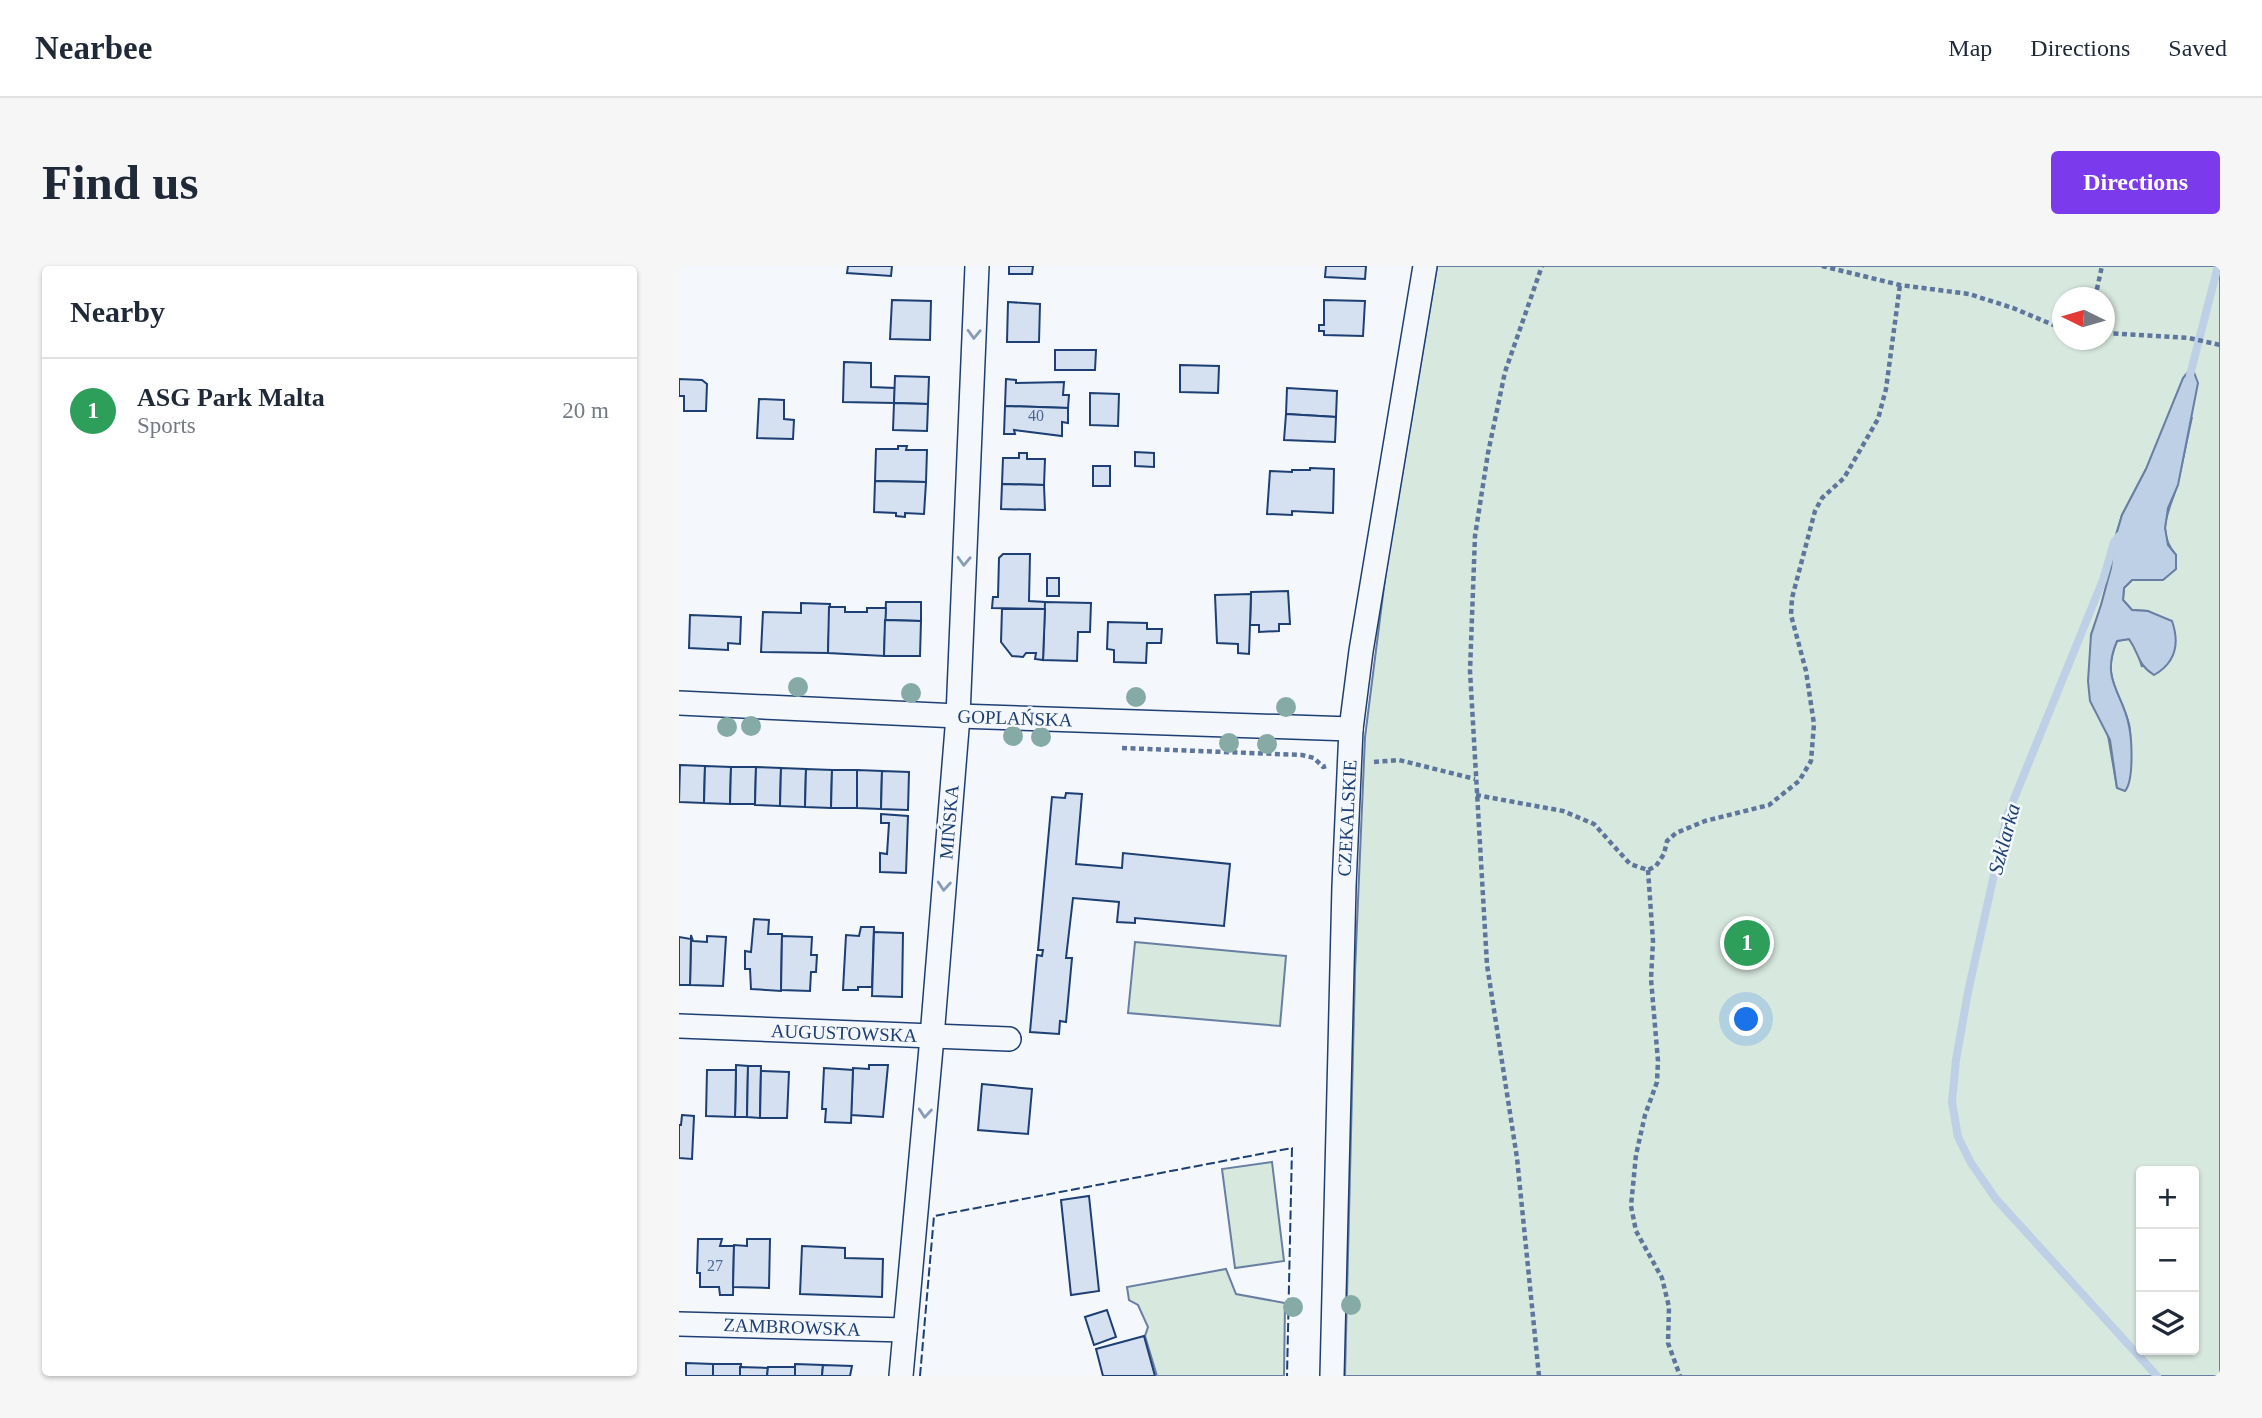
<!DOCTYPE html>
<meta charset="utf-8">
<style>
body{margin:0;font-family:Georgia,serif;background:#f6f6f7;color:#1f2937}
.controls{position:absolute;right:21px;bottom:21px;display:grid;overflow:hidden;border-radius:7px;box-shadow:0 2px 5px #0004}
.controls button{width:63px;height:63px;display:grid;place-items:center;padding:0;border:0;border-bottom:2px solid #e0e1e3;background:#fff;color:#1f2937;font:35px sans-serif}
.compass{position:absolute;left:1373px;top:21px;width:63px;height:63px;border-radius:50%;background:#fff;box-shadow:0 2px 5px #0004;rotate:275deg}
.you{position:absolute;left:1068px;top:754px;width:24px;height:24px;margin:-18px;border:5px solid #fff;border-radius:50%;background:#1a73e8;box-shadow:0 0 0 10px #1a73e833}
.badge{display:grid;place-items:center;width:46px;height:46px;border-radius:50%;background:#7c3aed;color:#fff;font-size:23px;font-weight:700}
.pin{position:absolute;translate:-50% -50%;border:4px solid #fff;box-shadow:0 2px 7px #0006}
.list{margin:0;padding:0;list-style:none}
h2{display:flex;justify-content:space-between;align-items:center;height:91px;margin:0;padding:0 28px;font-size:30px}
h2 small{font-size:23px;font-weight:400;color:#747a83}
.list li{display:grid;grid-template-columns:46px 1fr auto;gap:21px;align-items:center;box-sizing:border-box;height:105px;padding:0 28px;border-top:2px solid #e0e1e3}
.list b{display:block;font-size:26px;white-space:nowrap}
.list p{margin:0;font-size:23px;white-space:nowrap;color:#747a83}
.list em{font-size:23px;font-style:normal;color:#747a83}
.icon{flex:none;width:38px;height:38px;fill:none;stroke:currentColor;stroke-width:2;stroke-linecap:round;stroke-linejoin:round}
.map{position:relative;flex:none;width:1541px;height:1110px;overflow:hidden;border-radius:7px}
header{display:flex;align-items:center;gap:42px;box-sizing:border-box;height:98px;padding:0 35px;background:#fff;border-bottom:2px solid #e0e1e3}
header strong{font-size:33px}
nav{display:flex;gap:38px;margin-inline-start:auto;font-size:24px}
.intro{display:flex;align-items:center;justify-content:space-between;box-sizing:border-box;height:168px;padding:0 42px}
h1{margin:0;font-size:49px}
.button{padding:18px 32px;border-radius:7px;background:#7c3aed;color:#fff;font-size:24px;font-weight:700}
main{display:flex;gap:42px;padding:0 42px}
aside{flex:1;background:#fff;border-radius:7px;box-shadow:0 2px 5px #0004}
.map>svg:first-child{display:block}
.green{fill:#d7e8df;stroke:#687fa3;stroke-width:2;fill-rule:evenodd}
.water{fill:#bed0e5;stroke:#687fa3;stroke-width:2}
.lines{fill:none;stroke-linecap:round;stroke-linejoin:round}
.stream{stroke:#bed0e5;stroke-width:8}
.building{fill:#d5e0f0;stroke:#1d3f73;stroke-width:2}
.street-casing{stroke:#1d3f73;stroke-width:26}
.path{stroke:#5e769c;stroke-width:4.5;stroke-dasharray:5 3.5;stroke-linecap:butt}
.street{stroke:#f4f7fb;stroke-width:23}
.fence{stroke:#1d3f73;stroke-width:2;stroke-dasharray:9 3.5;stroke-linecap:butt}
.tree{fill:#86aba6}
.oneway{stroke:#889bb7}
.labels{text-anchor:middle;dominant-baseline:central;stroke-width:5;stroke-linejoin:round;paint-order:stroke}
.number-label{font-size:16px;fill:#4b6792}
.street-label{font-size:19px;fill:#1d3f73;stroke:#f4f7fb}
.water-label{font-size:21px;font-style:italic;fill:#1d3f73;stroke:#f4f7fb}
</style>
<header>
<strong>Nearbee</strong>
<nav><a>Map</a><a>Directions</a><a>Saved</a></nav>
</header>
<div class="intro"><h1>Find us</h1><a class="button">Directions</a></div>
<main>
<aside>
<h2>Nearby<small></small></h2>
<ul class="list">
<li><span class="badge" style="background:#2e9e5b">1</span><div><b>ASG Park Malta</b><p>Sports</p></div><em>20 m</em></li>
</ul>
</aside>
<div class="map">
<svg width="1541" height="1110" viewBox="0 0 1541 1110">
<rect width="100%" height="100%" fill="#f4f7fb"/>
<!-- green -->
<g class="green">
<path d="M758 0H1541V1110H666L676 705 686 471 707 305ZM1384 32H1426V74H1384ZM1513 151C1508 173 1504 195 1499 216 1492 244 1475 263 1497 289L1483 314H1453L1445 322 1444 334 1453 344 1469 345 1463 401 1458 385 1450 373 1438 375C1422 411 1441 425 1450 458 1455 480 1445 502 1438 522L1412 369 1422 340 1432 302 1435 276 1443 249 1467 203ZM1462 905H1515V1084H1462Z"/>
<path d="M456 676 607 690 601 760 449 747Z"/>
<path d="M593 896 605 995 556 1002 543 903Z"/>
<path d="M547 1003 557 1028 606 1037 605 1110H478L466 1070 469 1061 459 1039 450 1034 448 1021Z"/>
</g>
<!-- water -->
<path class="water" d="M1513 101 1519 117 1499 219 1489 242 1486 262 1489 279 1497 289V303L1484 314H1453L1445 322 1444 334 1453 344 1469 345 1493 355C1501 378 1496 397 1475 409 1458 398 1461 389 1450 373L1438 375C1421 415 1444 426 1450 460 1453 474 1455 515 1446 525L1438 522 1431 474 1411 435 1409 415 1412 369 1422 339 1432 302 1435 276 1443 249 1467 203 1504 112Z"/>
<g class="lines">
<!-- stream -->
<g class="stream">
<path d="M1511 109 1539 0"/>
<path d="M1440 270 1435 276 1424 314 1328 550 1289 726 1277 794 1273 836 1279 871 1292 897 1317 933 1478 1110"/>
</g>
</g>
<!-- building -->
<g class="building">
<path d="M169 0H213L212 10 168 7Z"/>
<path d="M330 0H354L353 8H330Z"/>
<path d="M647 0H687L686 13 646 11Z"/>
<path d="M213 34 252 35 251 74 211 73Z"/>
<path d="M645 34 686 35 684 70 645 69V65H640V59H645Z"/>
<path d="M329 36 361 38 360 76H328Z"/>
<path d="M376 84H417L416 104H376Z"/>
<path d="M165 96 192 97V121L216 122 215 137 164 136Z"/>
<path d="M501 99 540 100 539 127 501 126Z"/>
<path d="M216 110 250 111 249 138 215 137Z"/>
<path d="M0 113 23 114 28 118 27 145H5V130H0Z"/>
<path d="M327 113 337 114V117L385 116 384 129H390L389 142 326 140Z"/>
<path d="M608 122 658 125 657 151 607 148Z"/>
<path d="M411 127 440 128 439 160 411 159Z"/>
<path d="M80 133 105 134V153L115 154 114 173 78 172Z"/>
<path d="M215 137 249 138 248 165 214 164Z"/>
<path d="M326 140 389 142V157L383 156V170L335 164 336 168H325Z"/>
<path d="M607 148 657 151 656 176 605 174Z"/>
<path d="M219 180H228L227 184H248L247 216 196 215 197 183H219Z"/>
<path d="M456 186 475 187V201L456 200Z"/>
<path d="M340 187H348V193H366L365 219 323 218 324 192H340Z"/>
<rect x="414" y="200" width="17" height="20"/>
<path d="M631 202 655 203 654 247 613 245V249L588 248 591 205 613 206V204H631Z"/>
<path d="M196 215 247 216 245 248 226 247V251L217 250V247L195 246Z"/>
<path d="M323 218 365 219 366 244 322 243Z"/>
<path d="M324 288H351L350 335 366 336V343L313 342 314 331H319L320 292Z"/>
<rect x="368" y="312" width="12" height="18"/>
<path d="M609 325 611 358H600V365L580 366V359H571L572 326Z"/>
<path d="M572 328 570 388 559 387V378L538 377 536 329Z"/>
<path d="M207 336H242V355L206 354Z"/>
<path d="M366 336 412 337 411 366H399L398 395 364 394Z"/>
<path d="M122 337 151 338 149 387 82 386 84 346 122 347Z"/>
<path d="M150 341H166V346H188V342H207L205 390 149 387Z"/>
<path d="M323 343H366L364 394 356 393 357 387H347L344 391 333 390 322 376Z"/>
<path d="M11 349 62 351 61 378 49 377V384L10 382Z"/>
<path d="M206 354 242 355 241 390H205Z"/>
<path d="M429 356 468 357V363H483L482 377H468L467 397 435 396V384L428 383Z"/>
<path d="M1 499 26 500 25 537 0 536Z"/>
<path d="M26 500 52 501 51 538 25 537Z"/>
<path d="M52 501H77L76 538H51Z"/>
<path d="M77 501 102 502 101 540 76 539Z"/>
<path d="M102 502 127 503 126 541 101 540Z"/>
<path d="M127 503 153 504 152 542 126 541Z"/>
<path d="M153 504H178V542H152Z"/>
<path d="M178 504 203 505 202 543 178 542Z"/>
<path d="M203 505 230 506 229 544 202 543Z"/>
<path d="M387 527 403 528 397 598 443 602 444 587 551 598 545 660 456 652V657L438 656 440 636 394 632 387 692H393L387 756 381 755 380 768 351 766 358 689 363 690 364 684H359L373 531 386 532Z"/>
<path d="M202 548 229 550 227 607 201 606V587L208 588 210 557H202Z"/>
<path d="M75 653 90 654 89 668H103L102 725 72 723 71 703H66V685L72 686Z"/>
<path d="M182 661H195L193 721H179V724H164L167 669 180 670Z"/>
<path d="M195 666 224 667 223 731 193 730Z"/>
<path d="M12 669 14 675 28 676V670L47 671 44 720 11 719Z"/>
<path d="M103 670 133 671 132 689H138L137 706H132L131 725 102 724Z"/>
<path d="M0 671 12 673 11 719H0Z"/>
<path d="M57 799 69 800 68 851H56Z"/>
<path d="M190 799H209L204 851 172 849 174 802 190 803Z"/>
<path d="M69 800H82L81 852 68 851Z"/>
<path d="M145 802 174 804 172 857 146 856 147 843H143Z"/>
<path d="M28 804H57L56 851 27 850Z"/>
<path d="M82 805 110 806 108 852H81Z"/>
<path d="M303 818 353 823 349 868 299 864Z"/>
<path d="M3 849 15 850 13 893 0 892V859H2Z"/>
<path d="M410 930 420 1025 392 1029 382 934Z"/>
<path d="M19 973H43L41 980H55L54 1029H41L40 1021H21V1007H18Z"/>
<path d="M68 973H91L90 1022 54 1021 55 979 68 980Z"/>
<path d="M123 980 166 982V992L204 993 203 1031 121 1028Z"/>
<path d="M428 1044 437 1071 415 1079 406 1051Z"/>
<path d="M465 1070 476 1110H424L417 1083Z"/>
<path d="M7 1097 34 1098V1110H7Z"/>
<path d="M34 1098H62L61 1110H34Z"/>
<path d="M116 1098 144 1099 143 1110H116Z"/>
<path d="M144 1099 173 1100 171 1110H143Z"/>
<path d="M61 1101 89 1102 88 1110H61Z"/>
<path d="M89 1101H116V1110H88Z"/>
</g>
<g class="lines">
<!-- street casing -->
<g class="street-casing">
<g id="street">
<path d="M0 437 279 450 672 463"/>
<path d="M0 760 330 773"/>
<path d="M0 1058 226 1064"/>
<path d="M222 1110 253 771 279 450 298 0"/>
<path d="M653 1110 665 620 672 463 682 385 746 0"/>
</g>
</g>
<!-- path -->
<g class="path">
<path d="M1143 0 1221 19 1290 28 1334 42 1384 63"/>
<path d="M1416 32 1423 0"/>
<path d="M1426 67 1510 72 1541 79"/>
<path d="M443 482 623 489 635 492 644 501 647 500"/>
<path d="M695 496 720 494 796 513"/>
<path d="M797 529 884 545 915 558 951 598 969 604 977 600 985 588 988 575 997 567 1026 555 1090 539 1120 515 1132 495 1135 458 1127 405 1112 349 1113 332 1136 245 1143 232 1165 212 1199 153 1207 123 1221 19"/>
<path d="M969 604 974 675 972 713 979 795 978 816 966 849 957 889 952 940 957 965 983 1012 990 1041 989 1077 1001 1110"/>
<path d="M860 1110 838 892 808 699 791 405 796 270 809 187 826 106 863 0"/>
</g>
<!-- street -->
<use href="#street" class="street"/>
<!-- fence -->
<path class="fence" d="M241 1110 255 950 613 882 608 1110"/>
</g>
<!-- trees -->
<g class="tree">
<circle cx="119" cy="421" r="10"/>
<circle cx="232" cy="427" r="10"/>
<circle cx="457" cy="431" r="10"/>
<circle cx="607" cy="441" r="10"/>
<circle cx="72" cy="460" r="10"/>
<circle cx="48" cy="461" r="10"/>
<circle cx="334" cy="470" r="10"/>
<circle cx="362" cy="471" r="10"/>
<circle cx="550" cy="477" r="10"/>
<circle cx="588" cy="478" r="10"/>
<circle cx="672" cy="1039" r="10"/>
<circle cx="614" cy="1041" r="10"/>
</g>
<!-- one-way arrows -->
<defs><path id="oneway-chevron" d="M-2-3.5L2.5 0L-2 3.5" fill="none" stroke-width="1.6" stroke-linecap="round" stroke-linejoin="round" transform="scale(1.75)"/></defs>
<g class="oneway">
<use href="#oneway-chevron" transform="translate(295 68) rotate(92)"/>
<use href="#oneway-chevron" transform="translate(285 295) rotate(92)"/>
<use href="#oneway-chevron" transform="translate(265 620) rotate(95)"/>
<use href="#oneway-chevron" transform="translate(246 847) rotate(95)"/>
</g>
<g class="labels">
<!-- number labels -->
<g class="number-label">
<text x="357" y="149">40</text>
<text x="36" y="999">27</text>
</g>
<!-- street labels -->
<g class="street-label">
<text transform="translate(336 452) rotate(2)">GOPLAŃSKA</text>
<text transform="translate(668 552) rotate(-87)">CZEKALSKIE</text>
<text transform="translate(270 556) rotate(-85)">MIŃSKA</text>
<text transform="translate(165 767) rotate(2)">AUGUSTOWSKA</text>
<text transform="translate(113 1061) rotate(2)">ZAMBROWSKA</text>
</g>
<!-- water labels -->
<g class="water-label">
<text transform="translate(1325 573) rotate(-75)">Szklarka</text>
</g>
</g>
</svg>
<div class="controls">
<button>+</button>
<button>−</button>
<button><svg class="icon" aria-label="layers" viewBox="0 0 24 24"><path d="M12 4l9 5-9 5-9-5zM3 14l9 5 9-5"/></svg></button>
</div>
<svg class="compass" viewBox="-18 -18 36 36"><path d="M0-13l5 13h-10z" fill="#e53935"/><path d="M0 13l5-13h-10z" fill="#747a83"/></svg>
<div class="you"></div>
<div class="pin badge" style="left:1068px;top:677px;background:#2e9e5b">1</div>
</div>
</main>
